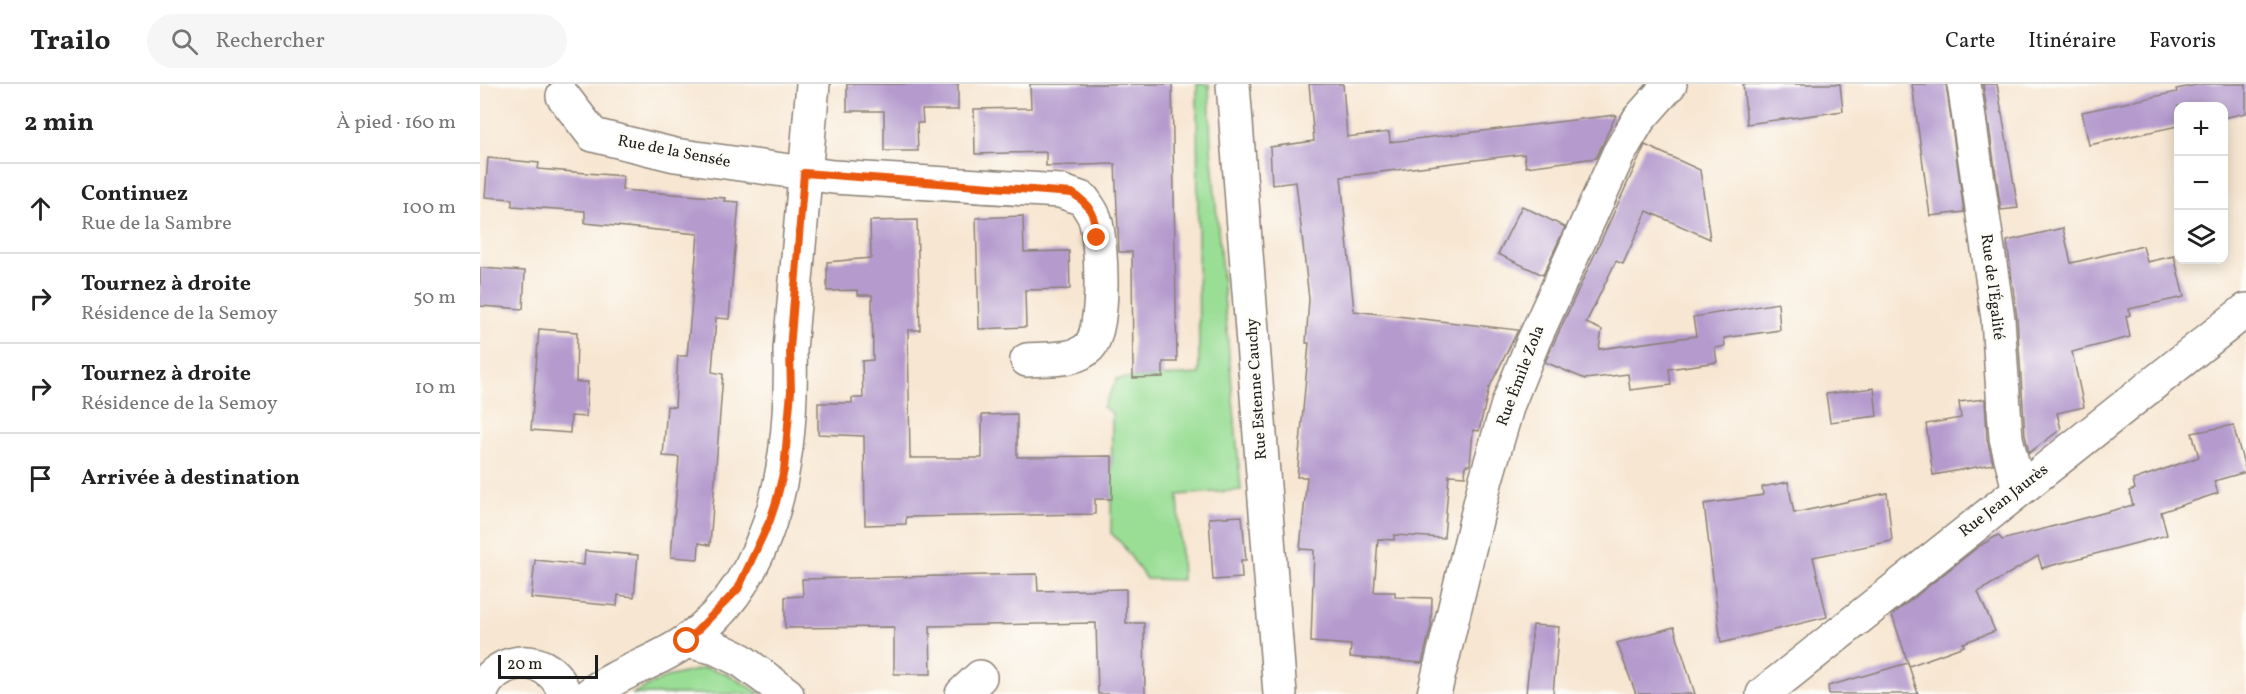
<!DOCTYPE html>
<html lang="fr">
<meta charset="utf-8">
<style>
body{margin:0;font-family:Vollkorn,serif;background:#f6f6f6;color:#222}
.controls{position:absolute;right:18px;top:18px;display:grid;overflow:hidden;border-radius:12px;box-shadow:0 3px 15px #0003}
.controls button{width:54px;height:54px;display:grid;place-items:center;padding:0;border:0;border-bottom:2px solid #e0e0e0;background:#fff;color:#222;font:30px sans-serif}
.scale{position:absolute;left:18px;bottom:15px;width:100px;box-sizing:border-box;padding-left:6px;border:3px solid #1c1c1c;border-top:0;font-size:16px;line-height:21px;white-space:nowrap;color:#1c1c1c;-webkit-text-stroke:4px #fdfcf7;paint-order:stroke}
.stop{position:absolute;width:18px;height:18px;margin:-14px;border:4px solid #ea580c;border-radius:50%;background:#fff}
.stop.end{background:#ea580c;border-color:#fff;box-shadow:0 2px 6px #0008}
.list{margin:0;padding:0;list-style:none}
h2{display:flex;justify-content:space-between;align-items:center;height:78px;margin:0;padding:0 24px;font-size:26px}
h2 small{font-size:20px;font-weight:400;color:#767676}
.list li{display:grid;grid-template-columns:39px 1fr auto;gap:18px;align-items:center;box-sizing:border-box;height:90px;padding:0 24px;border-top:2px solid #e0e0e0}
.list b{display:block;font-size:22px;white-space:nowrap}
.list p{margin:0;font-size:20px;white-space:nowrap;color:#767676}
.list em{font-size:20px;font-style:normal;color:#767676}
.icon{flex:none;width:33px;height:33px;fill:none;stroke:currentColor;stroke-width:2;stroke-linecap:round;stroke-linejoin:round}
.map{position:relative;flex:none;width:1766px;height:610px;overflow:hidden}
header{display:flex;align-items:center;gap:36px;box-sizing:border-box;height:84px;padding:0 30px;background:#fff;border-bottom:2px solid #e0e0e0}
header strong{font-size:28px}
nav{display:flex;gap:33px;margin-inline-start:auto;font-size:21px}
.search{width:420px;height:54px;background:#f6f6f6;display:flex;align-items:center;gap:15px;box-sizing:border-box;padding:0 21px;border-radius:33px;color:#767676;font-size:22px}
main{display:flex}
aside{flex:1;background:#fff}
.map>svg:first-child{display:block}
.grass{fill:#9ade95;stroke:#5b7d58;stroke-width:1.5}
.building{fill:#b49acd}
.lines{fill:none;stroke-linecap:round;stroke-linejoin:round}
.minor-casing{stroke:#8a8176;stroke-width:36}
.major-casing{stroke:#8a8176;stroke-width:36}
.minor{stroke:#fff;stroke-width:33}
.major{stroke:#fff;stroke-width:33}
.route{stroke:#ea580c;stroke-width:8}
.labels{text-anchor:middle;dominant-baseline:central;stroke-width:6;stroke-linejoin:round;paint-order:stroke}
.street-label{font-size:16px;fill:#1c1c1c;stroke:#fdfcf7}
</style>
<header>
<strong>Trailo</strong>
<div class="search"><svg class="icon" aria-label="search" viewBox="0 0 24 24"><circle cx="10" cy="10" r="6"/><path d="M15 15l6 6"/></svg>Rechercher</div>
<nav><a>Carte</a><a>Itinéraire</a><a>Favoris</a></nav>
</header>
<main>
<aside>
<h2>2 min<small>À pied · 160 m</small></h2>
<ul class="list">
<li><svg class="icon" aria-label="ahead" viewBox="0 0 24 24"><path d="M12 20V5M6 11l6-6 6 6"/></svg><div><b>Continuez</b><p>Rue de la Sambre</p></div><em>100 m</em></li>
<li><svg class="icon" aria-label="right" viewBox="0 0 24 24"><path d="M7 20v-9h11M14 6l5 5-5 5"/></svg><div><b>Tournez à droite</b><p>Résidence de la Semoy</p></div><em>50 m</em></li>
<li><svg class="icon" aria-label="right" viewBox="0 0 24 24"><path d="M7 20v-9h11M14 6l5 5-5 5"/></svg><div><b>Tournez à droite</b><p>Résidence de la Semoy</p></div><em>10 m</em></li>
<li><svg class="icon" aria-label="arrive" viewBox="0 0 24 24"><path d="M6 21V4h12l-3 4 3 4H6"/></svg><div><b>Arrivée à destination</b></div></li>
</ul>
</aside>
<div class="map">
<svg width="1766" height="610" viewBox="0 0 1766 610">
<rect width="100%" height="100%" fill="#fdfcf7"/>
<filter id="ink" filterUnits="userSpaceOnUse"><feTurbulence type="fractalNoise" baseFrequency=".0167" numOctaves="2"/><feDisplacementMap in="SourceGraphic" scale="12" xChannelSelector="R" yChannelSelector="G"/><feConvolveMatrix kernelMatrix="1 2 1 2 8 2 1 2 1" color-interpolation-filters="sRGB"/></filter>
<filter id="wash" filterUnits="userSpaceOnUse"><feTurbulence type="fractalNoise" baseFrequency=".008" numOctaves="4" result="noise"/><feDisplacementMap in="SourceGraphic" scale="24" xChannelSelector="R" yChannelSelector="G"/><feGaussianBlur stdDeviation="1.35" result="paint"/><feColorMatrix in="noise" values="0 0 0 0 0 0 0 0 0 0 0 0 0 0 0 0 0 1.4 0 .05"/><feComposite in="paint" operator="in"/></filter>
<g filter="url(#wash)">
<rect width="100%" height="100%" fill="#f7e6d1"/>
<!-- grass -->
<g class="grass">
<path d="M717 0H729L731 64 761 406 698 411 702 496 666 495 642 460 631 449 632 329 623 323 637 295 719 290Z"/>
<path d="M225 584 245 589 282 610H152L187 593Z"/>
</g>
<g id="blocks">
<!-- building -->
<g class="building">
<path d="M367 0H478V26H442L443 39H437L438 67H404V27H367Z"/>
<path d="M550 0H692L697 278H683V293L653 294 652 168H639L635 80 566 82V68L495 70 494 25 551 24Z"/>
<path d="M829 0H863L867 53 909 48 910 58 1136 31 1116 74 1046 83 1044 70 861 93 874 227 1038 246 1009 304 999 347 993 346 990 381H986L985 392 969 391 964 454 914 451V456L898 455 894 508H915V513L952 514 951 542 942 579 870 573 871 561 831 558 834 466 820 465 827 393H817L829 259H826L829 215 816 98 792 101 790 63 834 57Z"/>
<path d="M1263 0H1360L1363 27 1267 40Z"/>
<path d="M1432 0H1466L1484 128 1450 132Z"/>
<path d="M1503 0H1517L1538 124 1521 126Z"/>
<path d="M1722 0H1766V29L1743 34V22H1698V42L1609 61 1602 28 1697 8 1696 5Z"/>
<path d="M1165 61 1220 86 1230 155 1167 127 1143 180 1136 177 1106 239 1122 246 1119 265 1216 252 1213 233 1298 219 1300 246 1244 254 1245 262 1235 264 1237 278 1189 285 1191 301 1150 306 1148 290 1105 295 1065 278Z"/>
<path d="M8 74 59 79 58 85 143 92 142 106 245 114 244 117 259 118 249 235 236 234 232 288 243 290 230 461 219 459 218 475 191 473 199 373 183 372 187 322 195 323 198 272H207L218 150 105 139V127L32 122V115L5 113Z"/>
<path d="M1042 122 1085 143 1063 191 1018 170Z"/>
<path d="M543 132 544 168 589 167 590 205 545 206 546 243 499 245 496 134Z"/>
<path d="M437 136 440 246H428L430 374H502V331L537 330V373L632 372V415H615V430L426 433V440L385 441 384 352 338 350V319H372V314H383L382 277 393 276 392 211H378V206L347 207V178L391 174 390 137Z"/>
<path d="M1583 144 1591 179 1663 162 1667 178 1694 172 1704 213 1649 225 1650 231 1646 232 1650 253 1592 268 1604 323 1577 329 1581 345 1549 369 1545 351 1537 234 1527 157Z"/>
<path d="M0 184 45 187 43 225 0 222Z"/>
<path d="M59 245 97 248 96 298H108L106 333 91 332 90 349 51 346Z"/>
<path d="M1394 304 1397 332 1350 338 1346 310Z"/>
<path d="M1505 315 1507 355 1513 380 1453 391 1446 340 1481 334 1479 318Z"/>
<path d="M1753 341 1766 388 1734 397 1738 409 1681 428 1687 451 1562 484 1558 472 1498 508 1515 547 1483 559 1484 562 1429 582 1412 531 1498 463 1518 451 1522 456 1653 421 1649 407 1655 405 1653 396 1719 373 1712 349Z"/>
<path d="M1308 398 1314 429 1407 409 1412 457 1333 473 1347 533 1241 559 1224 420 1283 411 1282 403Z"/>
<path d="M762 432 766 476H761L762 494 733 496 729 434Z"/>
<path d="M105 467 158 471 154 513 138 511 137 522 51 514 55 476 104 481Z"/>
<path d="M557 490 558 507 646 505V539H664L665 610H618L616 539 450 542 451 590H414V543L305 544V513L323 512 322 495Z"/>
<path d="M1053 541 1079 543 1073 610H1046Z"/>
<path d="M1194 543 1215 610H1156L1137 559Z"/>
<path d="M1428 579 1438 610H1349L1348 602Z"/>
</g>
</g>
</g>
<g filter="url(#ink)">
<use href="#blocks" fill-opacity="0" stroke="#8a8176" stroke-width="1.5"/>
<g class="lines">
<!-- minor casing -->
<g class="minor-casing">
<g id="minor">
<path d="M1484 0 1518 235 1526 354 1539 406"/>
<path d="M83 12 113 51 195 71 353 93 580 107 603 115C608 122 612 127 615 135 622 158 626 246 609 263 595 278 566 274 547 276"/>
<path d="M207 557 236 564 261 576 307 610"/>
<path d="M1 610C13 570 73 567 84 610"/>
<path d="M110 610C139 588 175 579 205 558 297 494 313 369 310 266L333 0"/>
<path d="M482 610 500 593"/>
<path d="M954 610 1006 395 1028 320 1053 258 1139 69 1159 35 1190 0"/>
<path d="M1283 610 1766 226"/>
</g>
</g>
<!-- major casing -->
<g class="major-casing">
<path id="major" d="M753 0 800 610"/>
</g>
<!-- minor -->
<use href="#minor" class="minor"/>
<!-- major -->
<use href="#major" class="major"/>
</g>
</g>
<g class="lines" filter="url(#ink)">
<!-- route -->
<path class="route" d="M207 557 258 505 290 436 296 418 304 386 311 307 310 266 324 89 592 109C611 120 615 133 617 154"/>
</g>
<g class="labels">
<!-- street labels -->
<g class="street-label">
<text transform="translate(194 68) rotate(11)">Rue de la Sensée</text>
<text transform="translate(1512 203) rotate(83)">Rue de l'Égalité</text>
<text transform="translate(1041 292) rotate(-69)">Rue Émile Zola</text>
<text transform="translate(777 305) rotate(-94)">Rue Estenne Cauchy</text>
<text transform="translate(1524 417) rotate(-38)">Rue Jean Jaurès</text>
</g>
</g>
</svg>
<div class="controls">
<button>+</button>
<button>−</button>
<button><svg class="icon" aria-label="layers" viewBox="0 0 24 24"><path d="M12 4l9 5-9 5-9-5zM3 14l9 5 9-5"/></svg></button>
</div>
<div class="scale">20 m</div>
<div class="stop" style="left:207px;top:557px"></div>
<div class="stop end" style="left:617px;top:154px"></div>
</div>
</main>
